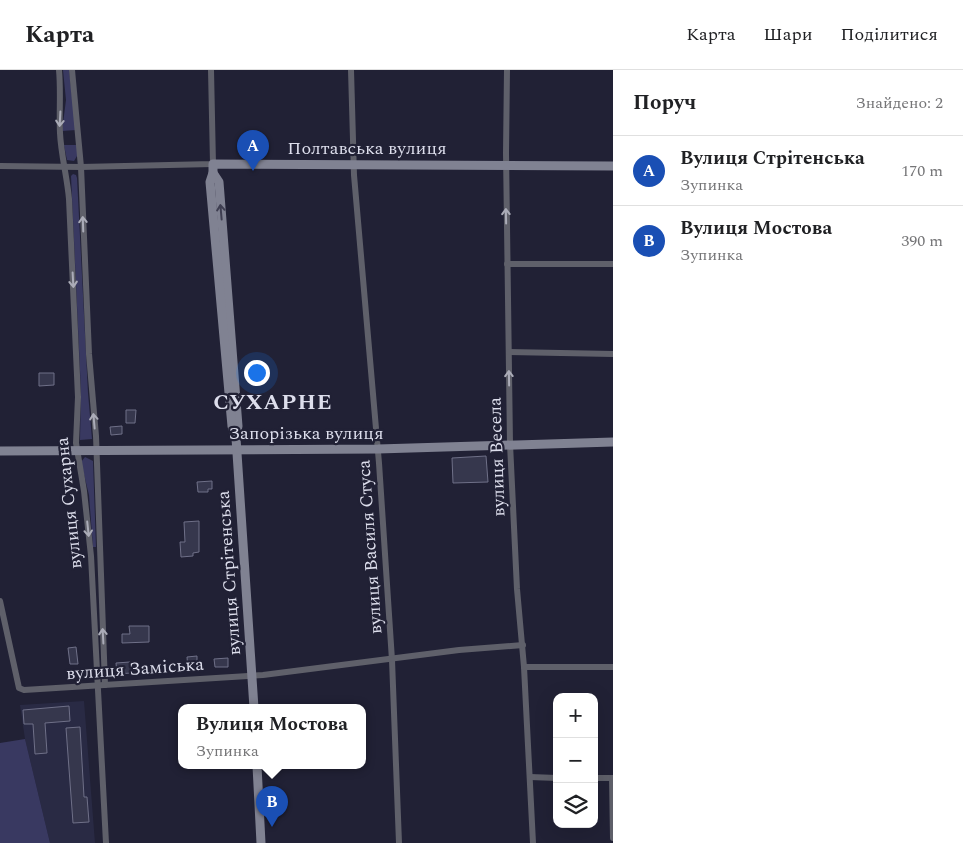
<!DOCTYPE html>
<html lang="uk">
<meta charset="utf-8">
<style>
body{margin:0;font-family:Spectral,serif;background:#f2f2f2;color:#202124}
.controls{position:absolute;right:15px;bottom:15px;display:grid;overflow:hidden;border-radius:10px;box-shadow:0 5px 20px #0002}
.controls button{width:45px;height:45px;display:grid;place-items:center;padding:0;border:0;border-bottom:1px solid #e0e0e0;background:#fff;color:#202124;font:25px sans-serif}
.you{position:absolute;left:256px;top:302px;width:18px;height:18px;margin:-12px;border:4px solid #fff;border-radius:50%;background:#1a73e8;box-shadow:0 0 0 8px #1a73e833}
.badge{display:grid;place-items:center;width:32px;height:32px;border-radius:50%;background:#4f6f35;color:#fff;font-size:16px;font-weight:700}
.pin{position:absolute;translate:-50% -41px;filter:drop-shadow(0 1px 2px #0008)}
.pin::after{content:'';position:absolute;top:26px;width:18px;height:15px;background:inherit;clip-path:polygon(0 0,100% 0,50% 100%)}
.popup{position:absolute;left:178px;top:634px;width:188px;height:65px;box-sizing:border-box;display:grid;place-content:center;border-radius:10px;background:#fff;filter:drop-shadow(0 1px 4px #0005);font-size:16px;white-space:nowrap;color:#757577}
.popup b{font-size:19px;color:#202124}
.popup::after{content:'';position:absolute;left:50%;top:100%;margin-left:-10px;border:10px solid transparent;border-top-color:#fff}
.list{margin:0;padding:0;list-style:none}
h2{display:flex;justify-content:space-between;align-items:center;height:65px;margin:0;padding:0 20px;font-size:21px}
h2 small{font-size:16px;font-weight:400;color:#757577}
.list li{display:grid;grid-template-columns:32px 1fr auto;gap:15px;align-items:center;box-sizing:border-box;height:70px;padding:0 20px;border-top:1px solid #e0e0e0}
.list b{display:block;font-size:19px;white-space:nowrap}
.list p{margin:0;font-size:16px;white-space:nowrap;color:#757577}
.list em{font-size:16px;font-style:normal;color:#757577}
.icon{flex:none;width:28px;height:28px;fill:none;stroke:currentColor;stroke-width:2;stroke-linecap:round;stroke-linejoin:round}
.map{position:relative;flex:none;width:613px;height:773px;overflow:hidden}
header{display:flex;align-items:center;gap:30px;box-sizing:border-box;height:70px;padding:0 25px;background:#fff;border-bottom:1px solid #e0e0e0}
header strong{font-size:24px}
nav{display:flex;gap:28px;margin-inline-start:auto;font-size:18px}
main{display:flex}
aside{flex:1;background:#fff}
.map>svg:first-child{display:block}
.built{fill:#292a44}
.green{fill:#393961}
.building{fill:#36374d;stroke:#6f7088}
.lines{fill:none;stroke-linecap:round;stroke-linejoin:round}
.street{stroke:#5f606a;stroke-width:6}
.secondary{stroke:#808292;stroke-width:9}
.oneway{stroke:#abacb8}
.oneway2{stroke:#3e3e51}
.labels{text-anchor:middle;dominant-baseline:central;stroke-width:4.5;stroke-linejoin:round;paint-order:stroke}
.street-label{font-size:18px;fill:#dddeec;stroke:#212135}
.district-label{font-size:22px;font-weight:bold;letter-spacing:1px;fill:#dddeec;stroke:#212135}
</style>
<header>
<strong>Карта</strong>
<nav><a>Карта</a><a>Шари</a><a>Поділитися</a></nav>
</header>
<main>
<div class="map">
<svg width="613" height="773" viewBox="0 0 613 773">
<rect width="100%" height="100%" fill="#212135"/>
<!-- built -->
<path class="built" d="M84 631 95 773H50L25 669 20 635Z"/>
<!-- green -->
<g class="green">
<path d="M63 0H69L76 60 62 61 66 30Z"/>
<path d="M64 75H77V86L74 91 67 90Z"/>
<path d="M73 104 76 105 77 108 88 323 92 369 80 370 81 322 71 106Z"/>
<path d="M85 387 93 391 96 477H93L89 425 81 392Z"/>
<path d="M25 669 50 773H0V673Z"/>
</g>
<!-- building -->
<g class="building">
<path d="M39 303H54V315L39 316Z"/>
<path d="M126 340H136L135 353H126Z"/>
<path d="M122 356V364L111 365 110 357Z"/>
<path d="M486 386 488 412 453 413 452 388Z"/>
<path d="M212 411V419H208V422H198L197 412Z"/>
<path d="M199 451V482L193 483V486L181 487 180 472H185L184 452Z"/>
<path d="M129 556H149V572L122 573V564H130Z"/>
<path d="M76 577 78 594H70L68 578Z"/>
<path d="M197 586V599L188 600 187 587Z"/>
<path d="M228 588V597H215L214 589Z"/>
<path d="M130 592 131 603 117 604 116 593Z"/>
<path d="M69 636 70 651 45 653 47 683 35 684 33 654H24L23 640Z"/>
<path d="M80 657 84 727H87L89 752 73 753 66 658Z"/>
</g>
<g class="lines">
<!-- street -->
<g class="street">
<path d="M59 0C61 21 59 42 60 63 61 85 67 106 69 129L78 327 76 373 84 421 91 486 106 773"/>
<path d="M72 0 81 97 89 284 96 366 105 615"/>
<path d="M351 0 354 105 379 393 392 590 399 773"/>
<path d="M507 0 506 83 510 374 517 519 524 597 533 773"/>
<path d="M0 96 81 97 213 94 211 0"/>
<path d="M507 194H613"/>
<path d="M509 282 613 284"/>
<path d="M0 531 19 618 24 620 263 605 459 580 523 575"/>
<path d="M524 597H613"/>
<path d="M530 707 557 708"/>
<path d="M594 708H613"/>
<path d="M612 708 613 768"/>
</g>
<!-- secondary -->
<g class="secondary">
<path d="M213 103 219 112 238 356 236 365"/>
<path d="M0 381 378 379 613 372"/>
<path d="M254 638 236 368 232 356 210 112 213 103V94L613 96"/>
<path d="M257 696 261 773"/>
</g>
</g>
<!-- one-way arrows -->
<defs><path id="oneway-shaft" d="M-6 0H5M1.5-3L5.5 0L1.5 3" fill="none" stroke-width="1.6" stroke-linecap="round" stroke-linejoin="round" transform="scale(1.25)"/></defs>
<g class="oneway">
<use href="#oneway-shaft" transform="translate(60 49) rotate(93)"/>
<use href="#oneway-shaft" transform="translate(506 146) rotate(-91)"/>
<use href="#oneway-shaft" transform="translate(83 154) rotate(-92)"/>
<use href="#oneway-shaft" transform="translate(73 210) rotate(87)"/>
<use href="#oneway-shaft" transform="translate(509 308) rotate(-91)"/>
<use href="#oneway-shaft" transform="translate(94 351) rotate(-95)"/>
<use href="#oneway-shaft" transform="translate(88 459) rotate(84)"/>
<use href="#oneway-shaft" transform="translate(103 566) rotate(-93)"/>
</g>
<use class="oneway2" href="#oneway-shaft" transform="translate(221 142) rotate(-95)"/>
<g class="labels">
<!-- street labels -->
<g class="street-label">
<text x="367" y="78">Полтавська вулиця</text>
<text x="306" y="363">Запорізька вулиця</text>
<text transform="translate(497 387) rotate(-92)">вулиця Весела</text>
<text transform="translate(69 433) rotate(-96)">вулиця Сухарна</text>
<text transform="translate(370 477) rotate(-94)">вулиця Василя Стуса</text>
<text transform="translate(229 503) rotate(-94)">вулиця Стрітенська</text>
<text transform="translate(135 599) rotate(-4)">вулиця Заміська</text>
</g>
<!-- district labels -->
<g class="district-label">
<text x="273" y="332">СУХАРНЕ</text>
</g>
</g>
</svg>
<div class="controls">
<button>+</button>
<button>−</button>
<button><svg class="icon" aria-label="layers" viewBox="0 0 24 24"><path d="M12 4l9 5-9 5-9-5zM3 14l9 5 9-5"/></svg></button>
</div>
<div class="you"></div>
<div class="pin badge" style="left:253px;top:101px;background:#1a4fb4">A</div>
<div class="pin badge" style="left:272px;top:757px;background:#1a4fb4">B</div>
<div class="popup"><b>Вулиця Мостова</b>Зупинка</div>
</div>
<aside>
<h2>Поруч<small>Знайдено: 2</small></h2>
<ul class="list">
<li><span class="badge" style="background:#1a4fb4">A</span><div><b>Вулиця Стрітенська</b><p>Зупинка</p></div><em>170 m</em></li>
<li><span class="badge" style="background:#1a4fb4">B</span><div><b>Вулиця Мостова</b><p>Зупинка</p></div><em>390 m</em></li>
</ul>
</aside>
</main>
